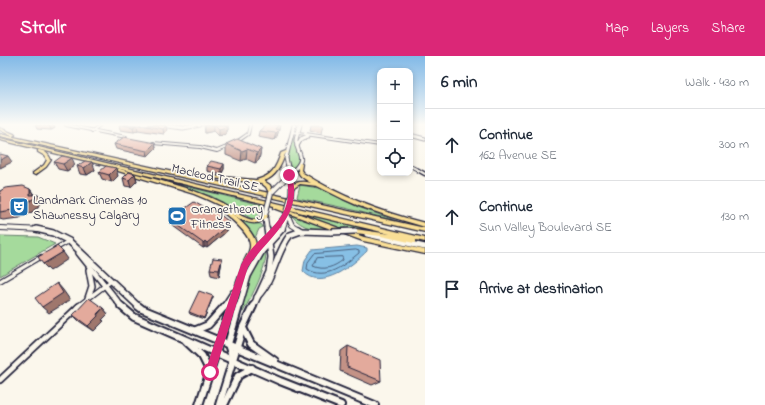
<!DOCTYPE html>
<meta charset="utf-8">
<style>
body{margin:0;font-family:"Indie Flower",sans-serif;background:#f2f2f3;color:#1f2937}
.controls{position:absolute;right:12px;top:12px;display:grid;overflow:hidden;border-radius:8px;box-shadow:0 2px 6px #0003}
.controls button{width:36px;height:36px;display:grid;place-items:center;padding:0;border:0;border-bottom:1px solid #e0e1e3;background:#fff;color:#1f2937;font:20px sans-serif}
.stop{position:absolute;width:12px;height:12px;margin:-9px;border:3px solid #db2777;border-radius:50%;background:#fff}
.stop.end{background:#db2777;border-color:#fff;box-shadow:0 1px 4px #0008}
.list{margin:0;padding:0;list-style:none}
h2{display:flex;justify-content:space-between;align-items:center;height:52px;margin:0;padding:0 16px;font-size:17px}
h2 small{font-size:13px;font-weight:400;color:#747a83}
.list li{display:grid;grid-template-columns:26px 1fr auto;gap:12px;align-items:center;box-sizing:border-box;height:72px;padding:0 16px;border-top:1px solid #e0e1e3}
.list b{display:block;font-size:15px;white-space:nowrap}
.list p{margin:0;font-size:13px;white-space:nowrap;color:#747a83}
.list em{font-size:13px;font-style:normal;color:#747a83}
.icon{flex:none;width:22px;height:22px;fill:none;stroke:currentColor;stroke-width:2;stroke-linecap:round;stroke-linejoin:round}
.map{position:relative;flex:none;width:425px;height:349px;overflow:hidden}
header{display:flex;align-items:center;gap:24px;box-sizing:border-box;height:56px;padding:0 20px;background:#db2777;color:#fff}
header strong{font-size:19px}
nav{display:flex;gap:22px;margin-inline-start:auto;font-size:14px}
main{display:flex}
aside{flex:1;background:#fff}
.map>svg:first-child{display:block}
.green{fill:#a5da9c;stroke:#647e6c}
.water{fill:#87c0e5;stroke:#5f81a1}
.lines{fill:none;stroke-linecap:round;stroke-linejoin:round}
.shore{stroke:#4a617f;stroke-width:1}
.street-far3-casing{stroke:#22223b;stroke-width:4}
.street-far2-casing{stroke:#22223b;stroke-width:5}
.street-far1-casing{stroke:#22223b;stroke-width:6}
.street-casing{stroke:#22223b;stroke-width:8}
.secondary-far3-casing{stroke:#22223b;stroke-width:5}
.secondary-far2-casing{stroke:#22223b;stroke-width:6}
.secondary-far1-casing{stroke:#22223b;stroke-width:8}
.secondary-casing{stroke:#22223b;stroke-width:10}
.highway-casing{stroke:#22223b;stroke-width:2.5}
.street-far3{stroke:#fbf7ec;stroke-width:2}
.street-far2{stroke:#fbf7ec;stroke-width:2.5}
.street-far1{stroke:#fbf7ec;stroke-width:3.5}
.street{stroke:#fbf7ec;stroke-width:4.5}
.secondary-far3{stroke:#fbf7ec;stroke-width:3}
.secondary-far2{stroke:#fbf7ec;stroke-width:4}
.secondary-far1{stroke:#fbf7ec;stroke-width:5}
.secondary{stroke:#fbf7ec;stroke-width:6}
.highway{fill:#fadf96;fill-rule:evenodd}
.secondary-bridge-far1-casing{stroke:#22223b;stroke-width:6;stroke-linecap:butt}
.secondary-bridge-casing{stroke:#22223b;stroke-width:8;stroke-linecap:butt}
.secondary-bridge-far1{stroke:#fbf7ec;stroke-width:4}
.secondary-bridge{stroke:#fbf7ec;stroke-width:5}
.wall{fill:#c39286;stroke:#22223b}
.shaded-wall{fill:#9f776d;stroke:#22223b}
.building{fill:#e3aa9c;stroke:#22223b}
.route{fill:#db2777}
.labels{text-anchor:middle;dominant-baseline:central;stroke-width:3.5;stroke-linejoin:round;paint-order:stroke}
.street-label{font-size:13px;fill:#22223b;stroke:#fbf7ec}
.poi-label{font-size:13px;fill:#22223b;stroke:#fbf7ec;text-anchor:start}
</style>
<header>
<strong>Strollr</strong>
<nav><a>Map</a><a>Layers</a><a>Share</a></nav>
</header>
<main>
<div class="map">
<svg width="425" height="349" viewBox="0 0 425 349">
<rect width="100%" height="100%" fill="#fbf7ec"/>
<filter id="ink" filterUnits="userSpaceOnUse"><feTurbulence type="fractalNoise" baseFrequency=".025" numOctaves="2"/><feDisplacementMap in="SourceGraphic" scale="8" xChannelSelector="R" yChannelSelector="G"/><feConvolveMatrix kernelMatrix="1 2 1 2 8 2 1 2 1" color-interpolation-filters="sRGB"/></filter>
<g filter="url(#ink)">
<!-- green -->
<g class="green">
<path d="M293 80 299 102 296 110 293 114C284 105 290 91 293 80Z"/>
<path d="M140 119 262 149 257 161 258 163H252L211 140Z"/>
<path d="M300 129 319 132 358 151 400 166 345 152 298 142 297 141Z"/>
<path d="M294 153 377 174 346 171 341 173 293 156Z"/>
<path d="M231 156 249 167 261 168 263 171 259 173 255 182H253Z"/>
<path d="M293 158 331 173C315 174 303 173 292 160Z"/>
<path d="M0 180 38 181 55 188 0 220Z"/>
<path d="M264 196H266C266 215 252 239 243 256L241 255 253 216Z"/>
</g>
<!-- water -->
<path class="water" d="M357 190 367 192V195C354 208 321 236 303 215L305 204 312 194Z"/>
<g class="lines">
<!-- shore -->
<g class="shore">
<path d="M356 194 359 195V197C344 209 326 225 307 213L308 206 314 198Z"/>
<path d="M342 201 343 204C334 211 324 215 313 210L317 202Z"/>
</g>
<!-- street-far3 casing -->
<g class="street-far3-casing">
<g id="street-far3">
<path d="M66 69 126 81"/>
<path d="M92 75 100 69"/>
<path d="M292 76 380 89"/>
<path d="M238 85 248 78 250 69"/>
<path d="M153 87 200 91 217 95 229 90"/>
<path d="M410 110 420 115"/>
</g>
</g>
<!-- street-far2 casing -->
<g class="street-far2-casing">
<path id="street-far2" d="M418 114 425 118"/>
</g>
<!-- street-far1 casing -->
<g class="street-far1-casing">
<g id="street-far1">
<path d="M55 193 69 185"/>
<path d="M0 225 41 201"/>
<path d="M77 251 111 225"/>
</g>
</g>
<!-- street casing -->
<g class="street-casing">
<path id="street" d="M0 324 79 250"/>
</g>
<!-- secondary-far3 casing -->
<g class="secondary-far3-casing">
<g id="secondary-far3">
<path d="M160 69 183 72 200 69"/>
<path d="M376 69 380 71"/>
<path d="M410 79 425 83"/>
<path d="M297 90 301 83 308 80"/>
<path d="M289 115 286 102 294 69"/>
<path d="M293 115C307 101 298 101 296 85 296 81 299 74 300 69"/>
</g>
</g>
<!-- secondary-far2 casing -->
<g class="secondary-far2-casing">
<g id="secondary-far2">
<path d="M289 114 292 126 291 139"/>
<path d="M271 137 294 114"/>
<path d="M267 152 265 160 267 174"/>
<path d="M288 160 292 169 300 174"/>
<path d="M0 172 43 174"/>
<path d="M275 174 287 157"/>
<path d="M282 174 287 160"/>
</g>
</g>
<!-- secondary-far1 casing -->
<g class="secondary-far1-casing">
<g id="secondary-far1">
<path d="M36 173 53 177 69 185 139 251"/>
<path d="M298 173 301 175"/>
<path d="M367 178 425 191"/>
<path d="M79 197 122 251"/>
<path d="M251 200 276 173"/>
<path d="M257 241C275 223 275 198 290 179L301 175 331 176"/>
<path d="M88 242 92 230 89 214"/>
<path d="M224 251 233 237"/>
<path d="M231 251 246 208"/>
<path d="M239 251 248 220 262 195 282 173"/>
<path d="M253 251 269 216 271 201 267 173"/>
</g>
</g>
<!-- secondary casing -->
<g class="secondary-casing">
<g id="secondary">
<path d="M121 250 134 261 280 325 341 349"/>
<path d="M138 250 142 253 375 349"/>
<path d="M243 272 251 288 275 305"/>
<path d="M196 274 208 269 225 250"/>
<path d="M186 285 202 300 210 316"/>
<path d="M233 304 228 288 239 250"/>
<path d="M199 349 231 250"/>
<path d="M219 349 243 271 253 250"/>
<path d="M224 349 238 320 252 312"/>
</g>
</g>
<!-- highway casing -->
<g class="highway-casing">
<g id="highway">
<path d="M0 72 14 78 15 79 12 80 0 74Z"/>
<path d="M0 78 269 137 266 131 261 127 201 121 199 120 201 119 256 124C272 120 276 112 281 97L286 95 288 96 285 98C281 110 276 121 264 125L270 129 273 137 272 138 425 172V176L0 80Z"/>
<path d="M0 82 425 182V186L416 184V187H414L381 180 355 177 352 175 355 173 390 178 286 153 364 181 425 194V198L363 185 274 152V150L0 84Z"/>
<path d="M38 94C44 94 49 98 51 104L46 111 35 119 33 118V117L44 109 47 104 45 100 38 96Z"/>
<path d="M299 107H300L302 108 301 114 303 117C341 141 382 156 425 167V171L391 161 359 150 343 143 317 130 300 128 294 132H290V130C297 125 304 125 311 127 302 121 295 119 299 107Z"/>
<path d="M118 113H120C154 124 189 130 220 146 229 150 248 168 258 163 260 162 262 160 263 159H267L268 160C257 173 244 166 232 158 241 165 257 179 256 191 255 197 250 206 247 212L245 213 243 212 242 210C244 203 250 197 250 190 251 178 229 161 220 154L219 153 220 152 223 151 206 143 194 138 118 115Z"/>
</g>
</g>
<!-- street-far3 -->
<use href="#street-far3" class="street-far3"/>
<!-- street-far2 -->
<use href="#street-far2" class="street-far2"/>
<!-- street-far1 -->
<use href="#street-far1" class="street-far1"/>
<!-- street -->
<use href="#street" class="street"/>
<!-- secondary-far3 -->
<use href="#secondary-far3" class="secondary-far3"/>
<!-- secondary-far2 -->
<use href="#secondary-far2" class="secondary-far2"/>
<!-- secondary-far1 -->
<use href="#secondary-far1" class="secondary-far1"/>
<!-- secondary -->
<use href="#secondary" class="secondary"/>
<!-- highway -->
<use href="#highway" class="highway"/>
<!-- secondary-bridge-far1 casing -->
<g class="secondary-bridge-far1-casing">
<g id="secondary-bridge-far1">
<path d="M267 152 271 137"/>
<path d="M287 157 291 139"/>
</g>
</g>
<!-- secondary-bridge casing -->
<g class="secondary-bridge-casing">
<path id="secondary-bridge" d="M331 176 355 175"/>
</g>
<!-- secondary-bridge-far1 -->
<use href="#secondary-bridge-far1" class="secondary-bridge-far1"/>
<!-- secondary-bridge -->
<use href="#secondary-bridge" class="secondary-bridge"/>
</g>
<!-- wall -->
<g class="wall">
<path d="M35 69H54L55 72 51 74 37 73Z"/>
<path d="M119 69H162L166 70 167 75 164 78 138 74 134 76 120 74Z"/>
<path d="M204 69H227V74H226V78L219 80 214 75 205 77Z"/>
<path d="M266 69H280L277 80 274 84 258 81 259 75Z"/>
<path d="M311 69H323L321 77 310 74Z"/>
<path d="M155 87 156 92 148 100 116 93 114 88Z"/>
<path d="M226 88 261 93 259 104 255 107 246 103 241 105 226 99Z"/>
<path d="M54 106 75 109 67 115 58 113Z"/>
<path d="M92 106 95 114 87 119 80 118 77 110Z"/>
<path d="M224 108V113L221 119 207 115V110Z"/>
<path d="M99 116 118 120 112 126 102 123Z"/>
<path d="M135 118 137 125 131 131 125 130 123 122Z"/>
<path d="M30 133 34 139H38L43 146 32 156 19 162 3 164 0 163V135Z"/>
<path d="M210 155 228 165 227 171 226 172V176L207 192 205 191 203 192 173 170 172 165 173 164V161Z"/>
<path d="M222 203 221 210 219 221 211 219 210 213Z"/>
<path d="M213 240V241L204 263 190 258 189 256Z"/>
<path d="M103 252 108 258 102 264 104 265 94 275 79 265 73 259Z"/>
<path d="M348 290 381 325 372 329 340 315 341 295Z"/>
</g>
<!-- shaded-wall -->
<g class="shaded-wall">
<path d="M49 69H54L55 72 51 74Z"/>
<path d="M136 69H137L138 74 134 76 133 71Z"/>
<path d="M209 69H214V75L205 77V70Z"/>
<path d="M223 69H227V74H226V78L219 80V73Z"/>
<path d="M278 69H280L279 74 276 77 275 73Z"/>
<path d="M166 70 167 75 164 78 163 73Z"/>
<path d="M279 74 277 80 274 84 276 77Z"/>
<path d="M155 87 156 92 148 100 147 95Z"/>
<path d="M247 93 246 103 241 105 242 95Z"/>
<path d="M261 93 259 104 255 107 257 97Z"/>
<path d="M8 100 12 106 0 112V104Z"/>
<path d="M72 102 75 109 67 115 63 108Z"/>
<path d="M92 106 95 114 87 119 84 112Z"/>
<path d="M224 108V113L221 119V113Z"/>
<path d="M116 112 118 120 112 126 109 119Z"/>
<path d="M135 118 137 125 131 131 129 124Z"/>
<path d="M30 133 35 140 38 139 43 146 32 156 19 162 13 154 30 139Z"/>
<path d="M228 165 227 171 226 172V176L207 192V187L223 169Z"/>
<path d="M205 185V191L203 192V187Z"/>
<path d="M63 196 68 203 50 215 43 208Z"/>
<path d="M222 203 221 210 219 221V214Z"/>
<path d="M57 227 63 234 70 244 49 257 42 251Z"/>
<path d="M213 240V241L204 263V262Z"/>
<path d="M103 252 108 258 102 264 104 265 94 275 88 270Z"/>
</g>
<!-- building -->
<g class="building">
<path d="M123 69H136L133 71Z"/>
<path d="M141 69H162L166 70 163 73Z"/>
<path d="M215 69H224L226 71 219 73Z"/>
<path d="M266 69H278L275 73 279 74 276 77 259 75Z"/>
<path d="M124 81 155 87 147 95 114 88Z"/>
<path d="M237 83 261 93 257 97 247 93 242 95 226 88Z"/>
<path d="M0 98 8 100 0 104Z"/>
<path d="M62 100 72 102 63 108 54 106Z"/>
<path d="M85 105 92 106 84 112 77 110Z"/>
<path d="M211 105 224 108 221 113 207 110Z"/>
<path d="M106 110 116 112 109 119 99 116Z"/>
<path d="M129 116 135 118 129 124 123 122Z"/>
<path d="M23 130 30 133V139H38L26 148 13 154 0 156V135L5 132Z"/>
<path d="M194 146 210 155 213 153 228 165 223 169 226 171 207 187 205 185 203 187 172 165 176 163 173 161Z"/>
<path d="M57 190 63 196 43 208 38 201Z"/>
<path d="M213 202 222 203 219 214 210 213Z"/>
<path d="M57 227 63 237 42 251 35 242Z"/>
<path d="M199 235 213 240 204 262 189 256Z"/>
<path d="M89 242 103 252 97 258 98 260 88 270 73 259Z"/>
<path d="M348 290 380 304 381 325 347 311Z"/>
</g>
</g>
<!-- sky -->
<linearGradient id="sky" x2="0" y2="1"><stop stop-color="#81b9e7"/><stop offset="0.58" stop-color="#fdfbf6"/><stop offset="1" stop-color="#fdfbf6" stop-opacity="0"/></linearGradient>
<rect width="425" height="118" fill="url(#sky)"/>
<!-- route -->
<path class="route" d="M289 118 292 119C303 161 269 180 248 211L215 316 213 319 210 321 206 319 205 316C213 292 221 268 229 244 233 233 237 220 241 209 257 175 298 168 286 119Z"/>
<!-- icons -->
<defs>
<g id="theatre-square" transform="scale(1)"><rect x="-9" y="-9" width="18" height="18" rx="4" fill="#1f6fb2" stroke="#fbf7ec"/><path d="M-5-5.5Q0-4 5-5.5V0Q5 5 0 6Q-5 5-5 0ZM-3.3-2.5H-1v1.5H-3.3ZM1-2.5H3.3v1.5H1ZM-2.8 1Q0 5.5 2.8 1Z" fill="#fff"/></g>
<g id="stadium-square" transform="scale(1)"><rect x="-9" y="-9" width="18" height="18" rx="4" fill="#1f6fb2" stroke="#fbf7ec"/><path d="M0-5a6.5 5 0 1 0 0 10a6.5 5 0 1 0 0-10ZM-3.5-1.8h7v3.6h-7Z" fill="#fff"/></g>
</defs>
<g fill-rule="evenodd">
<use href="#theatre-square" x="19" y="151"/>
<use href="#stadium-square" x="177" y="160"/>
</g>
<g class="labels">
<!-- street labels -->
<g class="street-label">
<text transform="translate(215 122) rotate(13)">Macleod Trail SE</text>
</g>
<!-- poi labels -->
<g class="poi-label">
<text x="33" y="144">Landmark Cinemas 10<tspan x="33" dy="15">Shawnessy Calgary</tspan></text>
<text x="191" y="153">Orangetheory<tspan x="191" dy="15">Fitness</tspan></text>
</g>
</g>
</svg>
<div class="controls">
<button>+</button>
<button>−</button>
<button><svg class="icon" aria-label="locate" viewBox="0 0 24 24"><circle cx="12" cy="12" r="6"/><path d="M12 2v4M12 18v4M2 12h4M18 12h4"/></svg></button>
</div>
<div class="stop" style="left:210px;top:316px"></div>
<div class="stop end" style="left:289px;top:119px"></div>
</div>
<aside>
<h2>6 min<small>Walk · 430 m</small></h2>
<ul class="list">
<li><svg class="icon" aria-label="ahead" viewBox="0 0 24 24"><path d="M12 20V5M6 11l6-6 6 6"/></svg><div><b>Continue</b><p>162 Avenue SE</p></div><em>300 m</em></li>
<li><svg class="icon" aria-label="ahead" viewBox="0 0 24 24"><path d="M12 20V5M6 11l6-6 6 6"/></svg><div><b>Continue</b><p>Sun Valley Boulevard SE</p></div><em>130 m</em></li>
<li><svg class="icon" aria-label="arrive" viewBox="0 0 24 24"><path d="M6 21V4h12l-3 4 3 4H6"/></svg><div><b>Arrive at destination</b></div></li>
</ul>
</aside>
</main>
